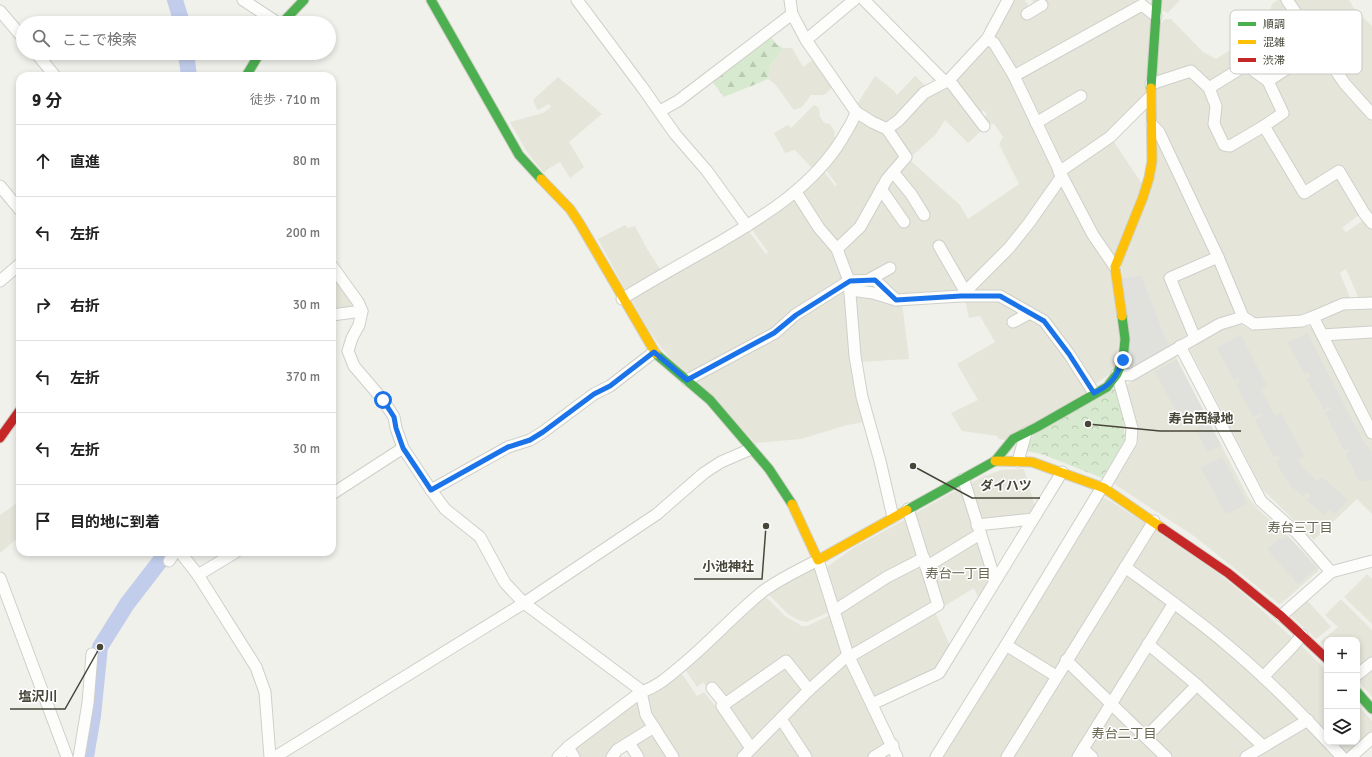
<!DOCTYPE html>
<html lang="ja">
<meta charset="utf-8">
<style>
body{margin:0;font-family:Signika,"Noto Sans JP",sans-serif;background:#f6f6f6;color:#222}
.controls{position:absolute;right:12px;bottom:12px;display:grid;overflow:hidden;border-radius:8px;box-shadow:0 2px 6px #0003}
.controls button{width:36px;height:36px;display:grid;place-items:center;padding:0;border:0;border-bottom:1px solid #e0e0e0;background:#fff;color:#222;font:20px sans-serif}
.stop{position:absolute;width:12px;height:12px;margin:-9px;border:3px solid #1a73e8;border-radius:50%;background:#fff}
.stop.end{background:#1a73e8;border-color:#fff;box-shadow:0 1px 4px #0008}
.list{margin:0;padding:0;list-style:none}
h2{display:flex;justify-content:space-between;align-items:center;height:52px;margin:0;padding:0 16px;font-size:17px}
h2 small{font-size:13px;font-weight:400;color:#767676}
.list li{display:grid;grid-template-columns:26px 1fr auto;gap:12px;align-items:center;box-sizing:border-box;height:72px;padding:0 16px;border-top:1px solid #e0e0e0}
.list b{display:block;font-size:15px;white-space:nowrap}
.list em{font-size:13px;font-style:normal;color:#767676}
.icon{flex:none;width:22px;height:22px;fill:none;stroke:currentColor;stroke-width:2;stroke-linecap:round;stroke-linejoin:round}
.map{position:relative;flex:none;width:1372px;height:757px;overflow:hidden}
.search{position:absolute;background:#fff;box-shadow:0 2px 6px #0003;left:16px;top:16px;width:320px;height:44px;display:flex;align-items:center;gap:10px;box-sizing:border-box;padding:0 14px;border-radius:22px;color:#767676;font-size:15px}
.panel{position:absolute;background:#fff;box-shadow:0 2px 6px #0003;left:16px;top:72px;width:320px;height:484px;border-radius:12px}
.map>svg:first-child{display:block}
.residential{fill:#e5e5da}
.forest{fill:url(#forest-firs)}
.park{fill:url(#park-crowns)}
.parking{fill:#e0e0dc}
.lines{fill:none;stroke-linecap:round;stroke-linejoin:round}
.river{stroke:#c1cdeb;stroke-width:16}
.street-casing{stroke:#cfcfca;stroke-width:13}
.fast-casing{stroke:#cfcfc4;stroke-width:11}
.slow-casing{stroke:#cfcfc4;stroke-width:11}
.jam-casing{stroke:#cfcfc4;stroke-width:11}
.street{stroke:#fdfdfc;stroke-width:11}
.fast{stroke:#4caf50;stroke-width:9}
.slow{stroke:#ffc107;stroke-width:9}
.jam{stroke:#c62828;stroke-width:9}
.route{stroke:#1a73e8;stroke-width:5}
.labels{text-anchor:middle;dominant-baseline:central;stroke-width:3;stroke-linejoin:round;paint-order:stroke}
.neighbourhood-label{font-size:13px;fill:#696651;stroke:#fff}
.key{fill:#fff;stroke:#c8c8c4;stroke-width:1}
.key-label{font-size:11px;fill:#474639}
.leader{fill:none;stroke:#474639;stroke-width:1.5}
.callout-dot{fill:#474639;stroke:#fff;stroke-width:1.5}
.callout-label{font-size:13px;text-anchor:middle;font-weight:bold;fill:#474639;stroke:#fff;stroke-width:3;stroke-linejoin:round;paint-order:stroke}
</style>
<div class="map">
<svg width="1372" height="757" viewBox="0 0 1372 757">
<defs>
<pattern id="forest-firs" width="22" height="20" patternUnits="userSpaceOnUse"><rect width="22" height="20" fill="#d7eacf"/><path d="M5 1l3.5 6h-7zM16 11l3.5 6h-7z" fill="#bacab2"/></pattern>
<pattern id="park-crowns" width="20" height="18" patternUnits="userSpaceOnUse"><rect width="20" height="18" fill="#d7eacf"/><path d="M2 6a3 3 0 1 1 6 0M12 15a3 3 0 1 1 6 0" fill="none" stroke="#bacab2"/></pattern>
</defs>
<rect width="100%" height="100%" fill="#f1f1ec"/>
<!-- residential -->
<g class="residential">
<path d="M1012 0H1025L1029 7 1038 5 1034 3 1032 0H1135L1138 4 1018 70 1015 69 996 40 994 33Z"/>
<path d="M1162 0H1180L1168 13 1161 10Z"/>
<path d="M1278 0H1283L1312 43 1311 48 1269 75 1246 61 1211 81 1206 80 1191 67 1161 78 1157 75 1161 23 1165 19H1171L1203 52 1216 59 1243 42 1246 29 1269 14 1272 4Z"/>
<path d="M1289 0H1349L1353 7 1372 26V109L1350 86Z"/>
<path d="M1141 9 1151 15 1145 97 1108 135 1061 164 1042 127V116L1036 114 1018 77Z"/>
<path d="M986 46H992L1009 72 1057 174 1015 237 962 290 956 294 897 296 869 277 852 278 843 256 844 247 886 189 892 178 899 175V169L906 162 911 161 960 205 968 219 1019 184 999 144 1003 137 994 124H986L984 118 987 114 983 110 981 113 953 82Z"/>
<path d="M783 48H792L803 67 814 59 834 86 824 95H811L802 107 794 110 775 84 768 79 770 66Z"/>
<path d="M1316 55 1321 56 1372 117V217L1362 202 1340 165 1308 186 1303 185 1270 130V125L1285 116 1274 82Z"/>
<path d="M1245 70 1261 80 1278 109 1277 113 1231 141H1227L1217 122 1214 89Z"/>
<path d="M875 76 894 91 897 95 915 76 928 88 893 122 886 124 856 106Z"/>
<path d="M1188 76 1200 85 1207 94 1213 107 1222 147 1264 132 1304 199 1333 179 1339 180 1359 215 1342 228 1346 232 1362 221H1367L1372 228V299L1362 300 1358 297 1346 269 1340 273 1351 300 1300 315V317L1254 320 1245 314 1163 131 1156 119V88Z"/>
<path d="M558 77 602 114 569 142 584 167 570 178 560 162 548 169 544 173 527 152 510 122 543 113 551 107 549 104 538 110 537 109 533 100Z"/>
<path d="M949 86 983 129 968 143 945 120 935 135 911 157 894 132 896 127 925 95Z"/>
<path d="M814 105 819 108 820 117 824 123 830 124 835 132 834 136 838 140 814 170 795 150 785 153 774 133 788 125 791 128Z"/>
<path d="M861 119 882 130 900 153V160L860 222 850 233 835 243 801 194 802 189 822 169 835 186 837 185 824 167 857 120Z"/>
<path d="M1156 135 1213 251 1211 255 1165 276 1188 334 1169 347 1141 275 1122 278V260Z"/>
<path d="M1112 139 1142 184 1113 257 1110 256 1065 175Z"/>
<path d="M1060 186H1064L1111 270 1120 338 1113 372 1094 385 1047 321 1002 293H972Z"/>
<path d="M796 198 834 251 847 281 774 332 690 375 671 359 659 345 648 329 630 297 747 229 766 254 768 252 750 227Z"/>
<path d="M625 225 628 228 635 226 647 249 662 272 627 293 598 239Z"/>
<path d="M1217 263 1236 312 1221 318 1199 329 1195 328 1175 283 1177 278Z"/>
<path d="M332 272 357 305 355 308 332 312Z"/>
<path d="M848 286 865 422 847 425 801 439 755 443 695 378Z"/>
<path d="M854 293 902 303 909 359 859 362Z"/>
<path d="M999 298 1045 326 1087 392 1006 440 999 439 997 436 962 431 951 413 978 400 957 364 995 342 980 316 969 318 965 300Z"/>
<path d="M1372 305V329L1323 331 1320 316 1345 307Z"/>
<path d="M1236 323 1241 324 1251 330 1308 326 1313 328 1372 441V514L1357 499 1314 540 1263 490 1189 348 1224 327Z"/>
<path d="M1372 336V424L1329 341 1331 338Z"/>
<path d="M1176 357 1248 497 1258 509 1292 540 1319 568 1318 571 1282 603 1279 604 1194 536 1114 484 1138 443V431L1126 385Z"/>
<path d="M1024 469 1035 506 1029 516 979 521 969 484 984 476 1002 470Z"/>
<path d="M962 487 976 531 929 560 914 514Z"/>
<path d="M1101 496 1112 502 1146 524 1058 668 1053 669 1014 645 1012 641Z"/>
<path d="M17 503 20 509V536L0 553V515Z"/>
<path d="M908 518 920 556 837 604 823 570 853 548Z"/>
<path d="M1153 529 1215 571 1245 595 1295 640 1265 670 1261 671 1131 565Z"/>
<path d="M979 538 991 581 979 599 974 588 943 607 930 568Z"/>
<path d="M919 563 934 602 853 650 849 648 838 612Z"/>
<path d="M813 567 816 569 829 612 807 622 801 621 789 615 767 593Z"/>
<path d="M1130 574 1167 603 1168 607 1113 695H1108L1075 662 1074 658 1124 576Z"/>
<path d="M1367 574 1372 579V624L1344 597Z"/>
<path d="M764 595 786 617 802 626H807L830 615 842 650 840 656 812 683 807 682 787 655 726 699 709 689 703 682 697 687 684 668Z"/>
<path d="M1306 599 1331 627 1316 639 1289 614Z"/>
<path d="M1341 599 1372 630V657L1357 671V640H1327V649L1320 642 1338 627 1325 615Z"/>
<path d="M1173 610H1177L1225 647 1300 717 1299 721 1265 741 1155 646 1153 641Z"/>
<path d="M935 612 951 648 940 666 934 671 874 700 855 656Z"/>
<path d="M1300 644 1327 671V735L1269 679V675Z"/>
<path d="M1010 651 1050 679 1002 757H940L1006 652Z"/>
<path d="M1151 651 1189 683V688L1149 729H1144L1117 703 1146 652Z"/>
<path d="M843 664 850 666 886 740 884 746 867 757H811L788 723 787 717Z"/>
<path d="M782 668H787L802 688 801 693 754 739 749 738 729 710V705Z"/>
<path d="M1068 668 1104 702 1105 708 1074 757H1010Z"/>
<path d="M1372 668V697L1357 679Z"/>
<path d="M680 671 697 696 704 692 716 707 717 706 743 744V750L736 757H678L651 714 646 697 648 693Z"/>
<path d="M1195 691H1199L1256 744 1255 748 1240 757H1173L1154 739 1153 735Z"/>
<path d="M634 701 640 703 649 726 607 757H580L576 752 577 747Z"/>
<path d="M1357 704 1372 721V733L1348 755 1343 754 1333 742H1357Z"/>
<path d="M1113 712 1160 757H1097L1088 746 1109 713Z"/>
<path d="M1308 724 1337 757H1251Z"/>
<path d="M778 728 783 729 801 757H748Z"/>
<path d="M652 731 668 757H640L632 744Z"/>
</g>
<!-- forest -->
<path class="forest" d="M769 34 776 44 783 48 770 66 768 79 724 97 710 79Z"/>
<!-- park -->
<path class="park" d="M1115 388 1123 414 1125 440 1102 478 1044 455 1027 451 1029 442 1035 433Z"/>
<!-- parking -->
<g class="parking">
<path d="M1141 275 1169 347 1132 368 1128 361 1122 278Z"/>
<path d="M1307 333 1364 443 1372 452V480L1359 481 1346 454 1350 452 1348 448 1344 450 1325 413 1331 409 1330 406 1324 410 1307 379 1311 376 1309 372 1305 374 1288 343Z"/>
<path d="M1241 335 1267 386 1261 390 1275 416 1281 413 1304 456 1298 460 1302 467 1317 481 1322 477 1348 500 1335 514 1329 510 1324 515 1307 500 1311 496 1307 492 1303 496 1292 487 1283 474 1276 462 1281 459 1278 455 1274 457 1255 420 1262 416 1260 414 1253 417 1236 384 1240 382 1238 377 1234 380 1217 348Z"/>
<path d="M1176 360 1203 410 1182 421 1155 372Z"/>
<path d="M1209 422 1221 446 1207 452 1196 429Z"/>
<path d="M1222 457 1247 504 1226 514 1201 468Z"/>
<path d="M1287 535 1316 568 1298 584 1267 549 1280 538 1282 540Z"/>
</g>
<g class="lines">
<!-- river -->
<g class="river">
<path d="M175 0 182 23"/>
<path d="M186 53 189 76"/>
<path d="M86 757 93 716 100 647 127 604 167 552"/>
</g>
<!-- street casing -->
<g class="street-casing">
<g id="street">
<path d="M243 0 278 23"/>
<path d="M577 0 642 87 675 134 707 171 747 226"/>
<path d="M790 0 792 14 806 40 856 112 872 122 887 129 906 157 887 179 860 227 837 249"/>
<path d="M864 0 945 82"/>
<path d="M1287 0 1345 84 1372 114"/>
<path d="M0 11 23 38"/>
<path d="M1027 14 1042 5"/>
<path d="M987 39 994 43 1014 76 1062 176 1093 235 1115 267"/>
<path d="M806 40 854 0"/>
<path d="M36 53 55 76"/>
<path d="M1014 76 1142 5 1156 16"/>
<path d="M949 80 984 126"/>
<path d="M1268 81 1319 48"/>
<path d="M1151 84 1191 71 1209 88 1246 65 1268 81 1283 113 1264 126 1304 193 1339 171 1364 213 1372 223"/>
<path d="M1209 88 1216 106 1214 124 1224 145 1230 146 1264 126"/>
<path d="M660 111 678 101 792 14"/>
<path d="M1036 123 1081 96"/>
<path d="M1152 125 1159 132 1218 257 1243 317 1254 324 1302 321 1313 317 1372 433"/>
<path d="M887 129 899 120 924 93 949 80 987 39 1008 0"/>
<path d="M893 172 911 194 924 215"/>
<path d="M1059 172 1110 137 1150 97"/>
<path d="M0 186 20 210"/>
<path d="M881 189 904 222"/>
<path d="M796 192 819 228 837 249 849 281 855 356 862 397 880 461 893 517"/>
<path d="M939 246 965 291"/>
<path d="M332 266 358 302 362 311 359 325 352 338 348 351 354 366 383 400 394 417 396 428 403 448 431 490 445 509 480 537 505 583 524 603 638 688 641 692 646 715 673 757"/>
<path d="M870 279 890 268"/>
<path d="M0 281 20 264"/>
<path d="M851 290 873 293 896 300"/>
<path d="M961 296 1009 248 1029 223 1062 176"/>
<path d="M622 299C654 279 687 261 720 242 766 215 813 186 842 139 847 130 853 122 856 112"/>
<path d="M332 315 362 311"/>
<path d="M1313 317 1343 304 1372 303"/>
<path d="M1013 322 1030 313"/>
<path d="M1322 335 1372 332"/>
<path d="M1195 338 1170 278 1218 257"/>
<path d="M1180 346 1261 501 1298 534 1331 572 1281 616"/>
<path d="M687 380 775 333 795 315 849 281 875 280 896 300 961 296H1000L1044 321 1069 354 1094 393"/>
<path d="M1018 461 1026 433"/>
<path d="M963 479 965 484 995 580"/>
<path d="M1104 488 1131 442 1132 428 1117 374 1131 375 1220 324 1243 317"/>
<path d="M431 490 508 447 530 440 543 432 594 394 610 386 654 352"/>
<path d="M332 494 403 448"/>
<path d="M977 525 1033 519"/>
<path d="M180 552 198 575"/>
<path d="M236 552 198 575 256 667 265 692 270 757"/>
<path d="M169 561 175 552"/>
<path d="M926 567 980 534"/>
<path d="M1125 567C1159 592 1194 617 1226 644 1262 674 1295 707 1327 741"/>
<path d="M1331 572 1372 561"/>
<path d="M0 578 67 757"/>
<path d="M834 611 887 577 924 558"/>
<path d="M1148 644 1197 685 1263 746"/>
<path d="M1006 645 1056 676"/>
<path d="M849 657 938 605 908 509"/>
<path d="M1066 660 1166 757"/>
<path d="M1357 675 1372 663"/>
<path d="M1263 677 1293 646 1302 635"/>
<path d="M712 688 725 704"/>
<path d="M872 704 939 673 1062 472"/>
<path d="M781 719 806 757"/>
<path d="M1146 737 1197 685"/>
<path d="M1328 742 1342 757"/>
<path d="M629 743 638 757"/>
<path d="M568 747 574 757"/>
<path d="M751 748 722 706 786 661 809 690"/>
<path d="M1083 749 1092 757"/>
<path d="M79 757 88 703 92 654"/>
<path d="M275 757 524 603 657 514 704 473 721 462 751 449"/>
<path d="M558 757 568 747 641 692C657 687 668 677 681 666 709 643 734 615 762 592 779 579 799 570 818 560L848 655 897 757"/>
<path d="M612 757 617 750 654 727"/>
<path d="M743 757 809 690 848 655"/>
<path d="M874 757 893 745"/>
<path d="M936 757 1006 645 1102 487"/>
<path d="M1007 757 1154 521"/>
<path d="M1078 757 1174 603"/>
<path d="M1246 757 1308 720"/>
<path d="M1351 757 1372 738"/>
</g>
</g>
<!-- fast casing -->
<g class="fast-casing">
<g id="fast">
<path d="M431 0 519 155 541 179"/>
<path d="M282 23 304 0"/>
<path d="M246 76 260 53"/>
<path d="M1151 88 1157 0"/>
<path d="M656 354 710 400 769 469 792 504"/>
<path d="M907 510 995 461 1013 439 1037 427 1107 387 1117 374 1123 360 1125 339 1122 316"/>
<path d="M1357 692 1372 709"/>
</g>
</g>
<!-- slow casing -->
<g class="slow-casing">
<g id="slow">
<path d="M541 179 570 209 580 224 656 354"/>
<path d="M1122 316 1115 267 1143 197 1149 178 1152 161 1151 88"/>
<path d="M995 461 1032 462 1104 488 1162 528"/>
<path d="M792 504 818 560 907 510"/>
</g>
</g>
<!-- jam casing -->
<g class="jam-casing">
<g id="jam">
<path d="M0 438 20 410"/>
<path d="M1162 528 1228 573 1281 616 1327 659"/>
</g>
</g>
<!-- street -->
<use href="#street" class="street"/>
<!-- fast -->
<use href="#fast" class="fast"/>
<!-- slow -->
<use href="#slow" class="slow"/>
<!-- jam -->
<use href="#jam" class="jam"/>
</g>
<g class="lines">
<!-- route -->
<path class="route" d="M383 400 394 417 396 428 403 448 431 490 508 447 530 440 543 432 594 394 610 386 654 352 687 380 774 333 796 315 850 281 875 280 896 300 961 296H1000L1044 321 1069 354 1094 393C1111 385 1116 378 1123 360"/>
</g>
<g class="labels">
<!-- neighbourhood labels -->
<g class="neighbourhood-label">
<text x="1300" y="528">寿台三丁目</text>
<text x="958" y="574">寿台一丁目</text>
<text x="1124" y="734">寿台二丁目</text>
</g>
</g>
<!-- legend -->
<rect x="1230" y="10" width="132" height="64" rx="6" class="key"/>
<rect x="1238" y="22" width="18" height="4" fill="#4caf50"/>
<rect x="1238" y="40" width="18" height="4" fill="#ffc107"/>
<rect x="1238" y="58" width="18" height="4" fill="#c62828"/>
<g class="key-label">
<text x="1263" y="28">順調</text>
<text x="1263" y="46">混雑</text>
<text x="1263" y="64">渋滞</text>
</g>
<!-- callouts -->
<path class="leader" d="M1088 424L1160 431H1241M913 466L972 498H1040M766 526L762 579H694M100 647L65 709H10"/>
<g class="callout-dot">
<circle cx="1088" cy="424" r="4"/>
<circle cx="913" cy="466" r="4"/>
<circle cx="766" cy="526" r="4"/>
<circle cx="100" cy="647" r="4"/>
</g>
<g class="callout-label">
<text x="1201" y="423">寿台西緑地</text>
<text x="1006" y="490">ダイハツ</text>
<text x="728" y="571">小池神社</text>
<text x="38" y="701">塩沢川</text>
</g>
</svg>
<div class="controls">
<button>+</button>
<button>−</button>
<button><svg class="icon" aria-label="layers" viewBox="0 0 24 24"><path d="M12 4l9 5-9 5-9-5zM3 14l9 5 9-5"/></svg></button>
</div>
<div class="stop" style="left:383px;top:400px"></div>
<div class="stop end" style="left:1123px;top:360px"></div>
<div class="search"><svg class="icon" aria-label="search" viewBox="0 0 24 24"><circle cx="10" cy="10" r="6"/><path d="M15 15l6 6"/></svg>ここで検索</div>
<section class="panel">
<h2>9 分<small>徒歩 · 710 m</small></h2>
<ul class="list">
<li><svg class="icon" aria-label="ahead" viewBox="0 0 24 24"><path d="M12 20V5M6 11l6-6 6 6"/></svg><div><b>直進</b></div><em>80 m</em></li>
<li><svg class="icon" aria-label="left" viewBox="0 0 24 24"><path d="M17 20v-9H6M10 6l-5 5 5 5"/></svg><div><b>左折</b></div><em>200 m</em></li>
<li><svg class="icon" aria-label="right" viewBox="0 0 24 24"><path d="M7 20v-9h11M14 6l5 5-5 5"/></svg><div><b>右折</b></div><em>30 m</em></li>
<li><svg class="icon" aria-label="left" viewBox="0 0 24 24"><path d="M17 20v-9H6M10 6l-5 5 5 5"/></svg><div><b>左折</b></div><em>370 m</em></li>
<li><svg class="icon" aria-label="left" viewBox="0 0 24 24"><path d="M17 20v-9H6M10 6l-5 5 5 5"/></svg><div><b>左折</b></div><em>30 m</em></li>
<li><svg class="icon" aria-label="arrive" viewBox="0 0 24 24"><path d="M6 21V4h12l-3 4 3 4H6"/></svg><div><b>目的地に到着</b></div></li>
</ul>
</section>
</div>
